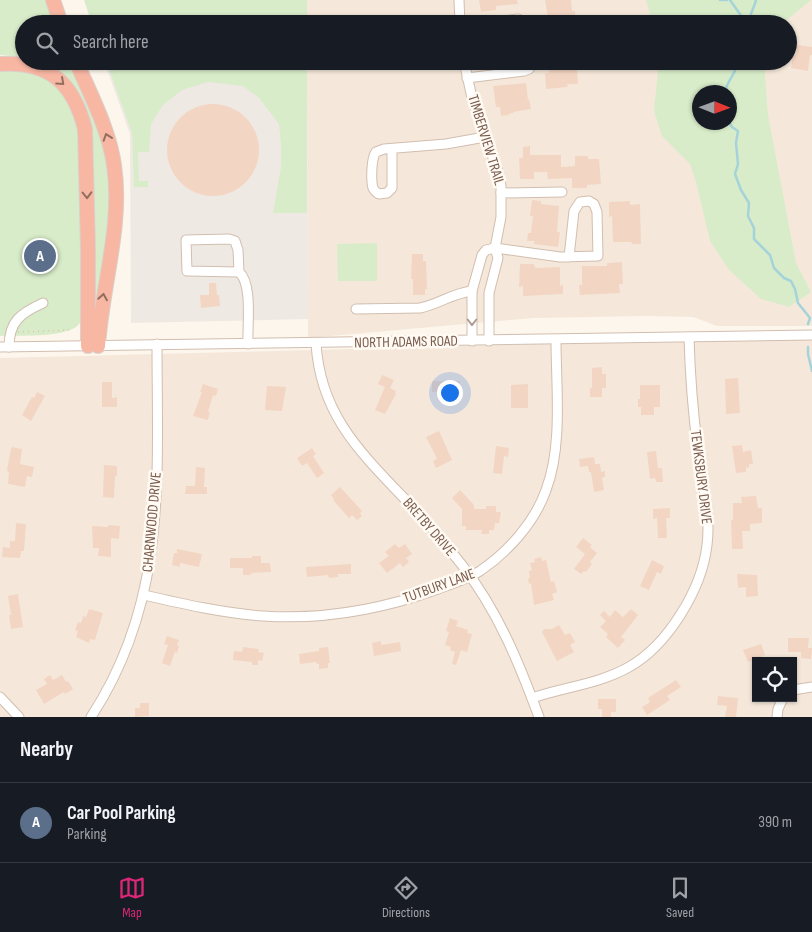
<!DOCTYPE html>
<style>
body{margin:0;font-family:"Sofia Sans Condensed",sans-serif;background:#20242c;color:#f1f3f6}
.controls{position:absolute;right:15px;bottom:15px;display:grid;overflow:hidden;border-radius:0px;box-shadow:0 1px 4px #0004}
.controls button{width:45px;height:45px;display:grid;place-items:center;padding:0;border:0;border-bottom:1px solid #363941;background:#171b24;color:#f1f3f6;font:25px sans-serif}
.compass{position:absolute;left:692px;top:85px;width:45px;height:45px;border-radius:50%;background:#171b24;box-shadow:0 1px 4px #0004;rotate:91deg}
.you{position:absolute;left:449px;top:392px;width:18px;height:18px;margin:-12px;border:4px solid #fff;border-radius:50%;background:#1a73e8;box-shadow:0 0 0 8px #1a73e833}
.badge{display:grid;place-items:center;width:32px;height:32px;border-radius:50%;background:#db2777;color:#fff;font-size:16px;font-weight:700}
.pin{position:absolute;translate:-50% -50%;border:2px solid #fff;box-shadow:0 1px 5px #0006}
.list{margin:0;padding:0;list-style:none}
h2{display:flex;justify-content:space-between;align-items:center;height:65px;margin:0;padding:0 20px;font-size:21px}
h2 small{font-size:16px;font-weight:400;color:#9ea1a6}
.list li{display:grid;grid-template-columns:32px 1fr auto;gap:15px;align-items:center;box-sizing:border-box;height:80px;padding:0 20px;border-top:1px solid #363941}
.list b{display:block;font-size:19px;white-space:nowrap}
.list p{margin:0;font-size:16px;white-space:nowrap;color:#9ea1a6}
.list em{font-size:16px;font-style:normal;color:#9ea1a6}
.icon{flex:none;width:28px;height:28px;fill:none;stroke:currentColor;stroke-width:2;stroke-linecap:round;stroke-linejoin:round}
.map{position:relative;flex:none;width:812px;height:717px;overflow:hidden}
.search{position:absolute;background:#171b24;box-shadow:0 1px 4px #0004;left:15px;right:15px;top:15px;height:55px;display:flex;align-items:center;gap:12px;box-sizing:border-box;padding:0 18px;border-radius:28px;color:#9ea1a6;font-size:19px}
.sheet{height:145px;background:#171b24}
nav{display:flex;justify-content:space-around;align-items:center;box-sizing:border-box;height:70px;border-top:1px solid #363941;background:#171b24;font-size:14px;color:#9ea1a6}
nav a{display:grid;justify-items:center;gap:2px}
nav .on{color:#db2777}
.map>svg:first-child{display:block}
.residential{fill:#f5e8da;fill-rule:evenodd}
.industrial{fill:#efe9e4}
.green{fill:#d8ecc9;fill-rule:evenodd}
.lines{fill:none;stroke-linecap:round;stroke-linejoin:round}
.stream{stroke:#a5d3da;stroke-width:2.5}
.building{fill:#f3d5c3}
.minor-casing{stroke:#d1beb0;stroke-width:11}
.highway-casing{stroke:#dad1cd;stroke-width:16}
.path{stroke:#d9b8a5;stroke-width:1;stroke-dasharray:1 4;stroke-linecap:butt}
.minor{stroke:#fff;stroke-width:9}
.highway{stroke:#f7b7a3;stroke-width:14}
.oneway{stroke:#936e5e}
.oneway2{stroke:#af9d94}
.labels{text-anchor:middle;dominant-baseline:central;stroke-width:5;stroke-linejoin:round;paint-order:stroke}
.street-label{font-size:15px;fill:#7a5c4d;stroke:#fffaf3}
</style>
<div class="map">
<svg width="812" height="717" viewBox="0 0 812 717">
<rect width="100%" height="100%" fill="#fdf6ec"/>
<!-- residential -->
<g class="residential">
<path d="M307 0H812V326H717L693 317 648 316 534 318 308 338 307 61H788V24H307ZM700 92H730V122H700Z"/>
<path d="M812 337V717H0V358ZM756 661H793V698H756Z"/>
</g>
<!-- industrial -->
<path class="industrial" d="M104 61H307L308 319 131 323 130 134Z"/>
<!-- green -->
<g class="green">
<path d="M0 0H48L56 24H24V57L0 55Z"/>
<path d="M84 0H307V24H92Z"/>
<path d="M646 0H811L782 24H653Z"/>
<path d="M40 61H71L105 146 110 170 111 225 95 314 93 151C89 105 84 83 40 61Z"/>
<path d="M106 61H307V213H273L281 167V145L279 124 259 98 243 86 208 82 182 90 163 105 151 124 149 152H138L139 181H148V187H134L132 133Z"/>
<path d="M659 61H764L768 115 796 263 811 292 789 307 761 299 729 270 710 241 696 182 690 164 662 136 654 111ZM700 92H730V122H700Z"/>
<path d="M8 66 45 76 68 96 80 129 83 197 81 236 84 309C83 315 82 323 76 327 59 338 20 335 0 336V67Z"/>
<path d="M377 243V281H338L337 244Z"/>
</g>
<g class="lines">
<!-- stream -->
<g class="stream">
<path d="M720 0H727"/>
<path d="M730 0 742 17 743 24"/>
<path d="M749 24C749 14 754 9 756 0"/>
<path d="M725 92C727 80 737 73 738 61"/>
<path d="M729 122 732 127 738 131 736 143 738 164 735 174 741 190 749 203 748 216 754 228V239L770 255 774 268 784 278 791 281 795 289 798 303 810 318 808 324"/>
<path d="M808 347V354L812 371"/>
</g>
</g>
<!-- building -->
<g class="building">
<path d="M479 0H517L518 4 496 6V10L481 12Z"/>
<path d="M545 0H571L572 11H575L576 24H549Z"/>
<path d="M797 45 812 47V55H810L808 71 791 68 793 55H796Z"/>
<path d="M548 61H572L573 70H577L578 84H567L568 87 546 89 545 73H549Z"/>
<path d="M526 83 528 100 529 99 531 109 513 112V113L508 114 509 115 501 116 500 107H496L493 86Z"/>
<circle cx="213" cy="150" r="46"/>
<path d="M530 146V155H561V167L575 166V156H588V159H599L601 184 587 185V188H572V178L548 179 547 172H534V179H520L519 158H523V147Z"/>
<path d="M532 200 541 201V204L559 206 557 232H560L558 247 534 244V241H527L528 233H531L533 216H530Z"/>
<path d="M630 201V205L640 204 641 244H632L631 242H613L612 216 609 217V202Z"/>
<path d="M412 254H423V261H426L427 289H425V295H413V279H411Z"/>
<path d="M622 262 623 284H619L620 293 580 295 579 285H582V266H607V263Z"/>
<path d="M520 264H534L535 268 560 267V286L563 285V294L523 296V286L519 287Z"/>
<path d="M209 283H216L217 295H219L220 306 201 308 200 295H209Z"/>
<path d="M602 367V374H606V388H602V397H590V388H592V368Z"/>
<path d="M382 375 394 380 390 388 396 391 395 393 396 394 385 414 375 410 385 387 378 384Z"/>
<path d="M738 378 740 413 726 414 725 379Z"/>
<rect x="432" y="381" width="28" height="11"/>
<path d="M102 382H112V398L117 397V407H102Z"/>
<path d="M203 384 218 389 216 396 213 395 208 412H210L208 420 193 416 202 392H200Z"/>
<path d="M528 384V408H511V385Z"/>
<path d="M640 385H660V407H654V415H641V407H638V399H640Z"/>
<path d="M267 386 286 387 282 411 265 410Z"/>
<path d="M37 392 45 396 31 421 22 415 32 397 34 398Z"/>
<path d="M439 431 452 460 436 468 433 461 437 459 426 437Z"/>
<path d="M742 445 743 452 751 450 753 464H749V467L746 468V472L736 473 732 446Z"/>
<path d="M496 446 509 448 508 457 504 456 502 474 493 473Z"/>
<path d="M12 447 22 449 20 464 34 467 32 477 27 476 25 487 8 484 9 473 7 470 11 449Z"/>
<path d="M312 448 316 454 313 456 324 473 317 478 307 463 302 466 297 458Z"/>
<path d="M656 451 658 468H662L663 482H656L655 478 650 479 647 452Z"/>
<path d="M594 457 595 464H600L601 472 605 471V477L602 478 604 490 594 492 591 472H589L588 466 580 467 579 459Z"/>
<path d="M104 465 117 466V476H115L114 498 103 497Z"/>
<path d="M196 467 205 468 204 487H207V494H185L186 486H195Z"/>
<path d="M340 487 362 511 360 513 362 516 357 520 352 515 349 518 333 500 334 499 331 495Z"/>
<path d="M460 490 474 505V509H486V506H496V512H501L499 523H495L494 530H489V534H481L482 530H466V526H462V509L452 498Z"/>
<path d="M756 496 758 508H762V523L750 524V531H742L743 549H732L731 520H733V503H742L741 497Z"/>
<path d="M670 508V518H666L667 538H658L657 518 653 519V509Z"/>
<path d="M16 523 26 524 24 551H21L20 558 2 557 3 547 10 548V541H15Z"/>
<path d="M108 525 120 526 119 539 111 538V557L98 556 99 548H93L92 526 108 527Z"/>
<path d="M583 538 592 545 590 547 597 553 590 562 592 564 586 572 584 571 581 574 574 569 585 554 576 547Z"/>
<path d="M395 544 399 548 405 544 412 554 406 558 409 562 403 567 400 563 387 573 379 563 389 556 385 552Z"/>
<path d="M177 549 202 554 199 567 180 563V567L172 565 174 553H177Z"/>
<path d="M252 556H261V563H270L271 572 251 573V575H243V568H230V558H252Z"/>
<path d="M541 557 542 561 546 560 551 582 554 581 557 592 552 594 554 600 534 605 531 583 529 584 528 578H530L529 571 532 570 530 563 535 562 534 559Z"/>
<path d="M652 560 664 566 661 574 657 572 649 590 640 586Z"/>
<path d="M351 564V574H338V577L329 578 328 575 307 577 306 567Z"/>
<path d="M737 574 757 575 758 596 746 597V587L738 588Z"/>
<path d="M18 594 23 627 11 629 9 615H11L8 596Z"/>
<path d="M89 609 103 613 95 640 90 639 89 643 76 637 78 631 75 630 78 622 81 623 83 616 86 617Z"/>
<path d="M631 609 638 615 621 637 625 640 618 648 606 637 608 634 600 627 606 621 600 615 604 611 610 617 615 610 623 617Z"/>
<path d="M450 618 458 621 456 626 468 630 467 633 472 634 467 652 461 650 456 665 452 664 455 652 450 650 451 647 445 645 449 632 446 631Z"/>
<path d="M559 625 565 635 570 633 575 642 570 645 574 652 557 661 542 632 544 629H552Z"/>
<path d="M167 636 179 640 177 645 179 646 177 653 175 652 170 666 162 663 168 645 164 644Z"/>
<path d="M788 638H809L808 648H812L811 659 801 658V652H788Z"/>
<path d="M381 641V645L400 642 401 651 374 656 372 643Z"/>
<path d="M761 644 765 655 748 662 743 650Z"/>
<path d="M243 647 259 649 258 652 264 653 262 661 258 660V665H252V662L233 660 234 651 242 652Z"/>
<path d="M328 647 330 663H328V668L319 669V664H317L316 662 300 664 299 654 319 651V648Z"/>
<path d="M50 675 53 680 62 675 66 682 68 681 73 689 65 694 64 692 44 704 36 690 47 684 44 679Z"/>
<path d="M676 680 681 687 667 696 670 700 647 715 642 707 650 702 648 698Z"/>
<path d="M718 696 738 698 736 717H725L727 706 717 705Z"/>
<path d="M598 699H616V712H611V717H602V709H598Z"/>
<path d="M140 703H149V716L135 717V708H140Z"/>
</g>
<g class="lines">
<!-- minor casing -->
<g class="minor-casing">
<g id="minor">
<path d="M459 0 460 24"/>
<path d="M377 24 386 21 394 24"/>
<path d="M480 24 518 19 528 24"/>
<path d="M464 61 472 98 497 169 501 186V217L495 248 498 258 489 293V341"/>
<path d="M467 78 524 71 529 69 535 61"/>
<path d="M392 149V188L387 193 379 194C376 192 375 192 373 188 371 181 371 158 376 152L384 149 446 144 485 137"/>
<path d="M501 193 562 192"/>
<path d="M239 272 238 250 235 241 229 239 186 240 187 271 239 272C253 284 247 326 248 344"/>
<path d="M356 309 420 308C439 304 453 293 472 291"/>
<path d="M472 341V291L482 255 486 250 495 248 560 257 598 256 597 212 594 204 589 201 580 202 574 211 569 257"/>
<path d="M316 343C320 411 356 448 400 494 422 516 443 541 462 565 498 611 519 663 539 717"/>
<path d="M0 347 812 335"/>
<path d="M9 347C9 321 21 313 43 303"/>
<path d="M144 595C183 604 223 613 263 616 322 620 383 609 438 589 452 584 467 579 480 571 508 552 535 522 546 490 563 446 556 386 556 340"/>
<path d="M793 690 812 687"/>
<path d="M0 697 19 717"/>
<path d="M532 698C564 687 599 684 629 667 668 645 702 589 707 545 711 514 702 482 698 451 693 413 690 375 689 337"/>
<path d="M91 717C168 600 157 477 157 344"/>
<path d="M777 717 778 709 783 698"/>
</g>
</g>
<!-- highway casing -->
<g class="highway-casing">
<g id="highway">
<path d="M53 0 61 24"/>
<path d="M76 61C90 94 109 129 114 165 123 225 102 285 98 346"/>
<path d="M0 64C49 61 73 82 85 129L88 248V346"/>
</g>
</g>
<!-- path -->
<path class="path" d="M18 332 71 330"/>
<!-- minor -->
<use href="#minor" class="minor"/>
<!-- highway -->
<use href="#highway" class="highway"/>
</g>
<!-- one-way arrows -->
<defs><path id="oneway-chevron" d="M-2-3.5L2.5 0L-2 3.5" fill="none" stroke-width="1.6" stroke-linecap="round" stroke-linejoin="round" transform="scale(1.25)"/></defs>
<g class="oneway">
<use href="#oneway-chevron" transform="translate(61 82) rotate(42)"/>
<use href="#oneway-chevron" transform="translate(107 137) rotate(-109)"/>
<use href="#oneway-chevron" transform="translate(87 195) rotate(89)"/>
<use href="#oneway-chevron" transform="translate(103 297) rotate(-81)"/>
</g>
<use class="oneway2" href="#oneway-chevron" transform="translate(472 322) rotate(90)"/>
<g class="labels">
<!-- street labels -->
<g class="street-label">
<text transform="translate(486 140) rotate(73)">TIMBERVIEW TRAIL</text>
<text transform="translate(406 342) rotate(-1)">NORTH ADAMS ROAD</text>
<text transform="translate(701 477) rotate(83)">TEWKSBURY DRIVE</text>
<text transform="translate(152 522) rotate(-85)">CHARNWOOD DRIVE</text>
<text transform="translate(429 527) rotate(49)">BRETBY DRIVE</text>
<text transform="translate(439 586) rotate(-20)">TUTBURY LANE</text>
</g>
</g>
</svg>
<div class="controls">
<button><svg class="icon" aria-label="locate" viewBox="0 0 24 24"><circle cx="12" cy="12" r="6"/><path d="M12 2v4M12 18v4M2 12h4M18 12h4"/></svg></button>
</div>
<svg class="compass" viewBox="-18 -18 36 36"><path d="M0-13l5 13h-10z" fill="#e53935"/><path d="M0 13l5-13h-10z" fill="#9ea1a6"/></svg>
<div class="you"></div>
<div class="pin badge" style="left:40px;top:256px;background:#5c6f8a">A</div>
<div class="search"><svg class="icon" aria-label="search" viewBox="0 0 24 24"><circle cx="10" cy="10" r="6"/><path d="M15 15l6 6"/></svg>Search here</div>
</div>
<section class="sheet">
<h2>Nearby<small></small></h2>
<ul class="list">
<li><span class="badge" style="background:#5c6f8a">A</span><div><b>Car Pool Parking</b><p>Parking</p></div><em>390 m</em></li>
</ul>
</section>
<nav>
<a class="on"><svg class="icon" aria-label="map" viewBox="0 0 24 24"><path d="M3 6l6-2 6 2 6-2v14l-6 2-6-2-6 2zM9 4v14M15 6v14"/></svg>Map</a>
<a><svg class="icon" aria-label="directions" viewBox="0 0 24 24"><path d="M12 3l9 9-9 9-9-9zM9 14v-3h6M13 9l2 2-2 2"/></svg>Directions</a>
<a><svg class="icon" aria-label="saved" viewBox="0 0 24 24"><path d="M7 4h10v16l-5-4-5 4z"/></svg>Saved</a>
</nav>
